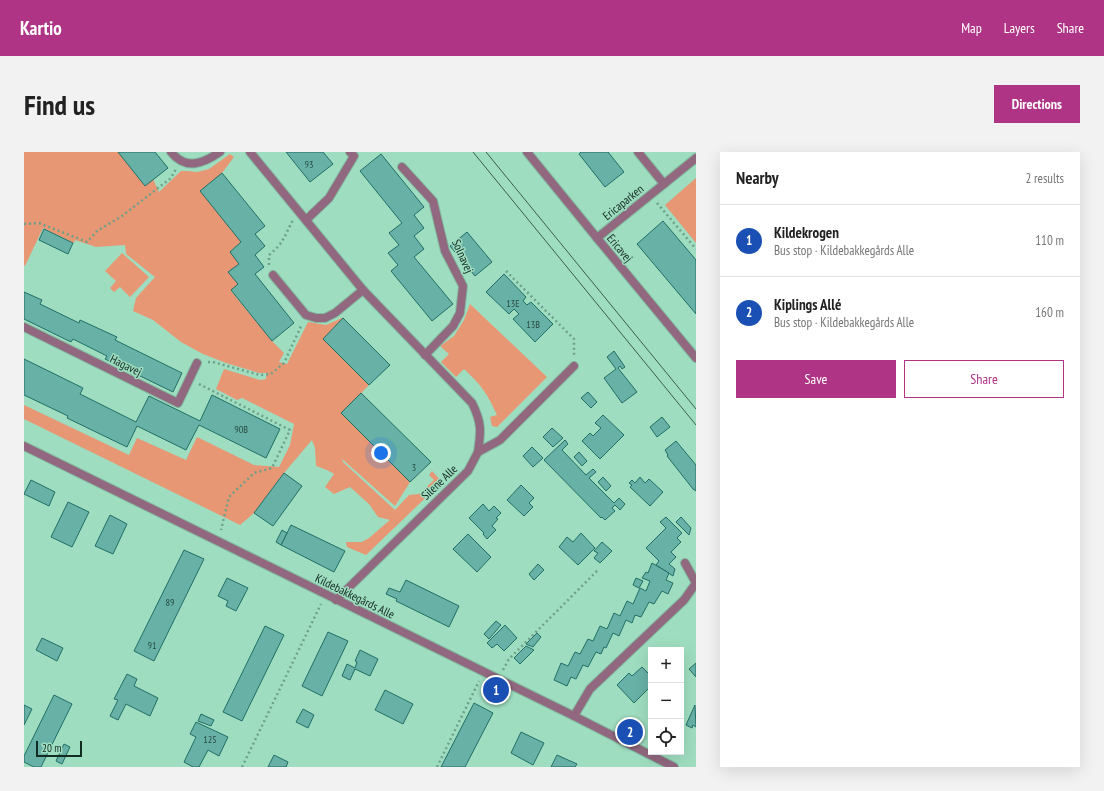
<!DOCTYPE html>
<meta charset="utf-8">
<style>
body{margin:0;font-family:"PT Sans Narrow",sans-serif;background:#f2f2f2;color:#222}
.controls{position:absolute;right:12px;bottom:12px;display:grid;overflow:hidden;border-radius:0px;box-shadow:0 4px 16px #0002}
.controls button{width:36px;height:36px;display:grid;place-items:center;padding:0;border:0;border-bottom:1px solid #e0e0e0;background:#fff;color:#222;font:20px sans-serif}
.scale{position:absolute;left:12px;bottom:10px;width:46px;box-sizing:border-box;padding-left:4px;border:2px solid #132c22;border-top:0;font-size:11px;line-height:14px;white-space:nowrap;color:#132c22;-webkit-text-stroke:3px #9fddc0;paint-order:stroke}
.you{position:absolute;left:357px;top:301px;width:14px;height:14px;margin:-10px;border:3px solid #fff;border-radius:50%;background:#1a73e8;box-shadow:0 0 0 6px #1a73e833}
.badge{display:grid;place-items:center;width:26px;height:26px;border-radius:50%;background:#af3486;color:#fff;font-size:13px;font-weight:700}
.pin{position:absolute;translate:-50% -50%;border:2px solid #fff;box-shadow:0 1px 4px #0006}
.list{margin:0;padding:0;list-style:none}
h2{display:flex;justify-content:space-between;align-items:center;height:52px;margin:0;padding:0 16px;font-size:17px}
h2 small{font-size:13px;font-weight:400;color:#767676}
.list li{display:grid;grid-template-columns:26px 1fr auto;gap:12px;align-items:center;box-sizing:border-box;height:72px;padding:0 16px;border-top:1px solid #e0e0e0}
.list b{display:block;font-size:15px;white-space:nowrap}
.list p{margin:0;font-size:13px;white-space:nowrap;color:#767676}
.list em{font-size:13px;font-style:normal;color:#767676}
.actions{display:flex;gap:8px;padding:12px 16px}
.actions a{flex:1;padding:9px 0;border:1px solid #af3486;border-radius:0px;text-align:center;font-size:14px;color:#af3486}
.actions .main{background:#af3486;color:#fff}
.icon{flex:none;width:22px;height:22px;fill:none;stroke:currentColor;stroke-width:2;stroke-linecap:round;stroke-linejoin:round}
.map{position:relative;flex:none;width:672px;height:615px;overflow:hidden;border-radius:0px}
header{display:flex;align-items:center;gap:24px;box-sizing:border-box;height:56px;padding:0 20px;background:#af3486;color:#fff}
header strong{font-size:19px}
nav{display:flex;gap:22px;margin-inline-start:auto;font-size:14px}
.intro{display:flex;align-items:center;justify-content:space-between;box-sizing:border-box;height:96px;padding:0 24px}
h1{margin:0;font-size:28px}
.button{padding:10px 18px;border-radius:0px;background:#af3486;color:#fff;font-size:14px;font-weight:700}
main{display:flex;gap:24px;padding:0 24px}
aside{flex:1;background:#fff;border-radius:0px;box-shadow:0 4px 16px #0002}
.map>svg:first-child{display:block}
.green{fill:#e79774}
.building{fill:#68b1a6;stroke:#216e65}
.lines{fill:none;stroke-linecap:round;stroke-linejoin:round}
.service-casing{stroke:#83baa0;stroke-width:10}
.minor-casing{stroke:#83baa0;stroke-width:10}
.tertiary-casing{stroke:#83baa0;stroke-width:10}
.path{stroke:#6ea089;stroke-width:2.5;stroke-dasharray:2 3;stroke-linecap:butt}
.service{stroke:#91687f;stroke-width:8}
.minor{stroke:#91687f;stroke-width:8}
.tertiary{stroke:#91687f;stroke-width:8}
.tram{stroke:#3a5d4e;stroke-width:1}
.labels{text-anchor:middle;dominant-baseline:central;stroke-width:3;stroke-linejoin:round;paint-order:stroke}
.number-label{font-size:10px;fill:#284d43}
.street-label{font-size:12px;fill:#132c22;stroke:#9fddc0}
</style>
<header>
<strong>Kartio</strong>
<nav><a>Map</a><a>Layers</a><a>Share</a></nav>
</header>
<div class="intro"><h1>Find us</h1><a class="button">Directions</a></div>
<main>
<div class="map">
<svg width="672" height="615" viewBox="0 0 672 615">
<rect width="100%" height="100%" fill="#9fddc0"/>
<!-- green -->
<g class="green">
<path d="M0 0H94L121 34 129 27 135 40 157 19H163L173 20 185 17 206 2 210 5 198 21 217 90 206 100 215 112 205 120 214 132 207 139 248 189 260 201 255 210 263 212 284 170 302 173 320 165 299 187 345 233 318 261 386 330 371 354 318 307 319 310 371 358 385 343 395 342 410 328 405 323 408 319 418 330 342 403 323 395 322 390H338L345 386 366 368 354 365 345 352 326 335 310 342 301 335 310 322 303 318 292 314 291 296 288 288 260 321 230 361 216 373 0 267V253L105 303 113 286 162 308 173 285 230 313 255 315 266 293 270 272 218 246 213 248 192 237 200 217 236 228 242 227V221H235L202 211 179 202 157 190 129 168 109 159 112 146 131 125 102 102 101 93 72 95 51 88 50 91 19 76 1 114 0 113Z"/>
<path d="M672 26V91L641 53Z"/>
<path d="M98 101 125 125 106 145 96 135 90 140 86 136 92 129 81 119Z"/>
<path d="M446 152 523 225 473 275 468 274 466 265 473 263C463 241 458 234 440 217L432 225 417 210 425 202 416 194 430 184 440 168Z"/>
</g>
<!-- building -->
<g class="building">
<path d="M94 0H131L144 16 121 34Z"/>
<path d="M262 0H299L309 12 286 30Z"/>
<path d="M557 0H584L600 20 581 35 555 2Z"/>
<path d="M357 2 400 55 390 63 400 76 390 84 400 97 390 105 429 152 408 169 367 119 374 113 364 101 375 93 365 81 378 71 336 19Z"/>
<path d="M198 21 241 74 231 82 241 94 231 103 240 115 231 122 270 171 248 189 207 138 214 132 204 120 215 112 206 100 217 90 176 39Z"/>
<path d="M639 69 672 108V162L613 92Z"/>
<path d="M20 77 49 91 44 102 15 88Z"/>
<path d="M443 80 468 110 451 124 426 94Z"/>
<path d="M480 122 502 145 499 149 503 153 507 150 529 172 511 190 489 167 495 162 490 157 485 162 462 140Z"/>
<path d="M0 140 18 148 16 152 55 171 56 168 93 185 91 188 158 221 149 240 81 207 83 204 49 187 47 190 0 167Z"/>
<path d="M319 166 366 213 345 233 299 187Z"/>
<path d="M590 199 601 215 598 217 596 214 594 216 613 240 598 251 580 226 592 217 583 205Z"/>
<path d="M0 207 59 236 56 242 112 270 125 244 176 269 188 243 256 277 242 306 175 273 162 298 113 274 103 295 43 266 44 264 0 243Z"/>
<path d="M564 240 573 250 567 256 557 246Z"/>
<path d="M337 241 407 310 386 330 317 261Z"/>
<path d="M579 263 600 283 576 307 558 289 566 281 569 284 577 276 571 271Z"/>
<path d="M638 265 646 275 633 285 626 275Z"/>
<path d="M528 276 539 286 529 295 519 285Z"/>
<path d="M541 288 544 292 538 298 562 323 569 317 572 320 565 326 590 351 595 346 601 352 596 358 591 353 588 356 591 359 581 368 578 365 577 366 520 308Z"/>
<path d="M652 289 672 313V339L669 337 643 304 644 303 641 298Z"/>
<path d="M508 295 519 306 509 315 499 304Z"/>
<path d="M555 300 563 309 558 314 550 305Z"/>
<path d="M260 321 278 334 249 374 230 361Z"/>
<path d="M579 325 587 334 582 339 574 330Z"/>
<path d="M616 325 621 331 625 327 639 340 626 354 606 335 608 333 605 331 608 328 611 331Z"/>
<path d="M7 328 31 340 25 354 0 342Z"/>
<path d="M497 333 510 346 505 351 509 355 500 364 483 348Z"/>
<path d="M44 350 65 360 48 395 27 385Z"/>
<path d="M459 352 465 359 470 354 477 361 472 366 474 367 468 374 472 378 463 387 459 382 460 381 445 366Z"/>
<path d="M86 363 103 372 89 402 71 394Z"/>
<path d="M642 365 658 381 653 386 657 390 647 400 652 405 645 412 651 417 649 424 632 413 635 409 622 396 642 376 636 370Z"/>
<path d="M657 365 667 376 665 383 652 370Z"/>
<path d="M267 373 321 399 310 420 257 393Z"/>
<path d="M258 378 263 381 257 393 252 390Z"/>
<path d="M557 381 571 396 554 413 535 395 543 385 549 390Z"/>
<path d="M444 382 467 405 453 420 429 397Z"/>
<path d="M578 390 588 399 576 411 570 406 574 401 570 399Z"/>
<path d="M160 398 180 407 130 509 110 499Z"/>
<path d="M628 411 645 421 642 428 649 431 644 442 638 439 630 452 625 450 617 465 611 463 608 471 602 468 595 484 589 481 582 496 580 495 577 502 572 500 564 515 559 513 552 527 547 525 543 534 530 528 537 511 544 514 551 500 556 502 564 487 569 489 576 474 583 477 590 461 596 464 603 449 609 452 616 436 622 439 626 429 618 426 622 420 624 421Z"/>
<path d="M514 412 520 418 510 428 505 422Z"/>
<path d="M203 426 224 436 212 459 202 454 204 449 194 444Z"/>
<path d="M612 426 619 429 615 436 609 433Z"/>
<path d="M382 428 435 454 425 475 372 449 373 447 362 442 365 436 376 440Z"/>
<path d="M472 469 477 473 465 487 460 482Z"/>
<path d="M481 473 493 486 480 499 473 492 468 496 463 491Z"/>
<path d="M241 474 260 483 218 569 199 560Z"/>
<path d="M304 480 324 489 298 544 278 534Z"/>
<path d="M513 481 517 485 509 495 502 492Z"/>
<path d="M18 486 39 496 33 509 12 498Z"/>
<path d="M502 494 510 498 496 512 490 506Z"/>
<path d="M336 498 354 507 346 524 331 517 326 528 318 524 323 512 331 516 333 510 331 509Z"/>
<path d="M672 511V525L665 517Z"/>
<path d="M618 515 627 524V534L610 551 593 533 605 521 608 524Z"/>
<path d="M103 522 113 527 110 534 134 546 126 564 102 552 94 568 86 564 94 548 90 547Z"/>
<path d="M361 538 389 552 379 572 351 558Z"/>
<path d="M30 543 48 552 17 615H10L0 610V604Z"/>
<path d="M450 551 469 561 441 615H417Z"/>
<path d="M0 553 8 557 0 573Z"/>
<path d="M671 553 672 575 669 573 668 576 662 573Z"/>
<path d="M279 557 290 563 284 576 272 570Z"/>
<path d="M177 562 190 568 187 574 174 569Z"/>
<path d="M172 570 204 585 195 604 184 598 175 615H169L160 610 172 585 166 582Z"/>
<path d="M497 580 520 591 509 613 487 601Z"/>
<path d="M40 592 46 595 38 612 32 609Z"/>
<path d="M250 603 264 610 262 615H244Z"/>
<path d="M533 603 553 612 551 615H527Z"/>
</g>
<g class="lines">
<!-- service casing -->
<g class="service-casing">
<path id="service" d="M614 0 640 32"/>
</g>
<!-- minor casing -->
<g class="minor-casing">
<g id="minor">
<path d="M147 0C162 19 180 11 196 0"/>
<path d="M226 0 339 138 448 251C458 271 457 279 454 300"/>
<path d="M503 0 573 86 672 206"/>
<path d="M378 15 409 49 421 99 439 134 436 161 429 174 401 203"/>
<path d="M282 68 305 46 330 4 326 0"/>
<path d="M573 86 672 6"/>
<path d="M249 123 282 163 292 166H301L311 161 339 138"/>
<path d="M0 175 154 251 173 211"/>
<path d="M312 448 444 319 454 300 476 288 550 214"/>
<path d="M550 564 566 537 660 448 672 431 661 411"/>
</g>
</g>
<!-- tertiary casing -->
<g class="tertiary-casing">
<path id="tertiary" d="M0 294 550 564 650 615"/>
</g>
<!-- path -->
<g class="path">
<path d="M633 51 672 97"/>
<path d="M0 72 15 71 63 90 73 79 98 64 147 26 152 17"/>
<path d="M245 113V103C261 90 260 84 269 68"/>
<path d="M482 119 550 187V204"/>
<path d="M184 210H189L236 223 247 222 260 211 278 172"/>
<path d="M175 232 266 278 248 316 230 321 205 345 197 378"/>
<path d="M479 518 485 507 575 417"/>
<path d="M218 615 297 452"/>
<path d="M413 615 455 529"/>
</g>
<!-- service -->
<use href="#service" class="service"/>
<!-- minor -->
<use href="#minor" class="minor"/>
<!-- tertiary -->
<use href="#tertiary" class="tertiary"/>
<!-- tram -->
<g class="tram">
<path d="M449 0 672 273"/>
<path d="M462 0 672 257"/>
</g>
</g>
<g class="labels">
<!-- number labels -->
<g class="number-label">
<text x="285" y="12">93</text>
<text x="489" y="151">13E</text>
<text x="509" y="172">13B</text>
<text x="217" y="277">90B</text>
<text x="390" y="315">3</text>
<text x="146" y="450">89</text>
<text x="128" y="493">91</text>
<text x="186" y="587">125</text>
</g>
<!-- street labels -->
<g class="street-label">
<text transform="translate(599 50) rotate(-39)">Ericaparken</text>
<text transform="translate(596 96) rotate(50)">Ericavej</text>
<text transform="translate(439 104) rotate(66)">Solnavej</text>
<text transform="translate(102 213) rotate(26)">Hagavej</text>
<text transform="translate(415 330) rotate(-44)">Silene Alle</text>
<text transform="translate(331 444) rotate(26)">Kildebakkegårds Alle</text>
</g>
</g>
</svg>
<div class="controls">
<button>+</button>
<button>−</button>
<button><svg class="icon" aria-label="locate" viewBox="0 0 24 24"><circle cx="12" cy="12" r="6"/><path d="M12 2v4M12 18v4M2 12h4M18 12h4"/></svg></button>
</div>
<div class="scale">20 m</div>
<div class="you"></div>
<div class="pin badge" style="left:472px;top:538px;background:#1a4fb4">1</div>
<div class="pin badge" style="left:606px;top:580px;background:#1a4fb4">2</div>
</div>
<aside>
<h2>Nearby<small>2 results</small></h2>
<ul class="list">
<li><span class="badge" style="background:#1a4fb4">1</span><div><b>Kildekrogen</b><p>Bus stop · Kildebakkegårds Alle</p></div><em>110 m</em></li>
<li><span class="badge" style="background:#1a4fb4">2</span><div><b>Kiplings Allé</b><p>Bus stop · Kildebakkegårds Alle</p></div><em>160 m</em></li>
</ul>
<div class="actions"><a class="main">Save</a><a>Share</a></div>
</aside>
</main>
